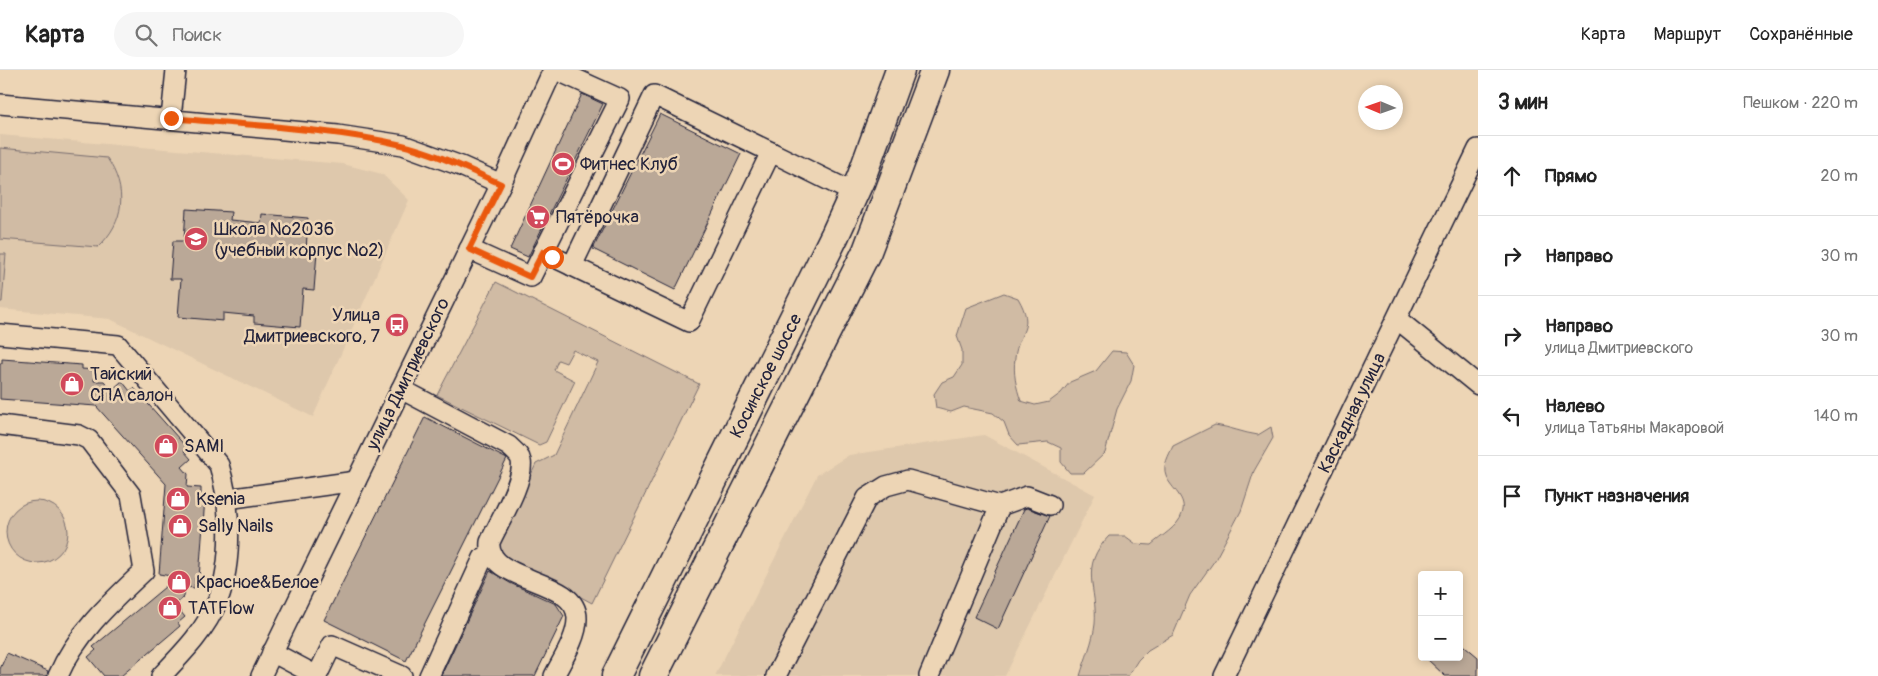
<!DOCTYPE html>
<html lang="ru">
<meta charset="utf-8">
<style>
body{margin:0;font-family:Pangolin,sans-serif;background:#f6f6f6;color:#222}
.controls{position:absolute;right:15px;bottom:15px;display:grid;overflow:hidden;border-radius:5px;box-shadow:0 2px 8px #0003}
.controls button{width:45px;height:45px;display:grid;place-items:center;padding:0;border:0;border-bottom:1px solid #e0e0e0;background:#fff;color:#222;font:25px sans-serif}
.compass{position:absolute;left:1358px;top:15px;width:45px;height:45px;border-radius:50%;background:#fff;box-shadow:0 2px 8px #0003;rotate:272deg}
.stop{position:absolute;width:15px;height:15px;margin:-11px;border:4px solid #ea580c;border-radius:50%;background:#fff}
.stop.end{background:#ea580c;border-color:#fff;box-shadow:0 1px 5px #0008}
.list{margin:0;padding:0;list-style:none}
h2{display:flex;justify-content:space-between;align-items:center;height:65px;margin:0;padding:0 20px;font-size:21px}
h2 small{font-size:16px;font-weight:400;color:#767676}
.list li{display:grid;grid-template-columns:32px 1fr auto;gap:15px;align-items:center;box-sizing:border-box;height:80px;padding:0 20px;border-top:1px solid #e0e0e0}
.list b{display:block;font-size:19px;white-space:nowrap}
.list p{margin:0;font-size:16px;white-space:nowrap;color:#767676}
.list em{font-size:16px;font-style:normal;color:#767676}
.icon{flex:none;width:28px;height:28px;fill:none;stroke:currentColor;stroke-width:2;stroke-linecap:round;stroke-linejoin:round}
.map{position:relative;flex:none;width:1478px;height:606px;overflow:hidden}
header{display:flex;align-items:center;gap:30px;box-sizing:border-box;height:70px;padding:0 25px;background:#fff;border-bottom:1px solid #e0e0e0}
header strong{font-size:24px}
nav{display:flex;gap:28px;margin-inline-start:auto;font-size:18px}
.search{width:350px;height:45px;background:#f6f6f6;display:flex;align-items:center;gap:12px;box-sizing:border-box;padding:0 18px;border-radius:28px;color:#767676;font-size:19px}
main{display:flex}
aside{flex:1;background:#fff}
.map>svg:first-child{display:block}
.built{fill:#dec8ac}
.green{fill:#d0bba4;stroke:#796e70}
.building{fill:#baa897;stroke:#22223b}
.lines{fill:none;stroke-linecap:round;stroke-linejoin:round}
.minor-casing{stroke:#22223b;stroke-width:22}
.highway-casing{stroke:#22223b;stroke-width:31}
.minor{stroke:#edd5b5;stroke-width:19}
.highway{stroke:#edd5b5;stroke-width:28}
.route{stroke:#ea580c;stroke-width:6}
.labels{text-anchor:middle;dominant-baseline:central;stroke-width:5;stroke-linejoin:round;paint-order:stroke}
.poi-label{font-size:18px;fill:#22223b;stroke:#edd5b5;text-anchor:start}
.street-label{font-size:18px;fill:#22223b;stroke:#edd5b5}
</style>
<header>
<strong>Карта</strong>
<div class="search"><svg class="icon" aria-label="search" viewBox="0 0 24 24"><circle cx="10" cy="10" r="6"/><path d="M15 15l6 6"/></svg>Поиск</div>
<nav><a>Карта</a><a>Маршрут</a><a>Сохранённые</a></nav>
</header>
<main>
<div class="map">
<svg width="1478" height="606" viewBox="0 0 1478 606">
<rect width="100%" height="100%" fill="#edd5b5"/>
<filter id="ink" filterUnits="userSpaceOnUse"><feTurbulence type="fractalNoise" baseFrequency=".02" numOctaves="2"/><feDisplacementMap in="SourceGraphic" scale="10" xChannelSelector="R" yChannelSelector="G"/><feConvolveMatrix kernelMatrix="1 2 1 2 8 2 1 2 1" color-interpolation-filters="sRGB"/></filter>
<g filter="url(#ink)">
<!-- built -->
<g class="built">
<path d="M0 65 343 94 382 104 409 130 313 347 110 249 0 239Z"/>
<path d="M984 365 1095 425 1005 606H715L817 405 849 385Z"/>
</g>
<!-- green -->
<g class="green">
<path d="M0 78 107 88C128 119 125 152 98 177L0 169Z"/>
<path d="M0 184H6L2 232H0Z"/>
<path d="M496 212 699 314 592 533 505 486 498 476 536 394 554 385 598 292 573 280 566 293 558 290 554 300 575 311 546 372 539 375 437 325Z"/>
<path d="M1004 223 1018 228C1036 259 1018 260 1015 288 1013 303 1016 317 1021 331L1035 335 1049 332 1061 323 1070 312 1096 301 1112 281 1126 282 1134 295 1131 311 1117 339 1105 383 1084 403H1070L1061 392V378L1048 372 1018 375 1009 365 1004 352 993 343 964 337 951 342 936 338 934 324 942 312 954 307 962 295V280L957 266 966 238Z"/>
<path d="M1215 355C1230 357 1243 363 1258 365L1271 357 1273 368 1254 401 1241 441 1215 490 1190 525 1173 565 1148 580 1138 590 1128 606H1080C1085 589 1093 572 1095 554 1098 517 1078 498 1109 466H1125L1136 474 1151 475C1161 466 1178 457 1182 444 1188 428 1171 419 1166 406 1162 396 1169 385 1173 376Z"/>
<circle cx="37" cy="462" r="31"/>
</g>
<!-- building -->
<g class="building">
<path d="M582 24 603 34 528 187 510 179Z"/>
<path d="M660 44 741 84 675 220 593 179Z"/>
<path d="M186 139 231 142 230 150 261 153 262 144 308 148 306 181 317 182 314 220 303 219 300 257 254 253V246L223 243V251L178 247 181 209H170L173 171H184Z"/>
<path d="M2 289 82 295V299L95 300 94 311H104L112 320 122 311 130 321 134 318 187 378 184 381 191 389 182 397 188 404 187 417 201 418V427L205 428 199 508 195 507 194 518 185 517 184 527 175 535 185 547 178 553 180 556 121 606H104L88 587 96 580 93 577 177 507 159 504 166 414 96 336 0 329V293H2Z"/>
<path d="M425 347 507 389 406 591 324 550Z"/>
<path d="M1027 438 1050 446 998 559 974 547 1024 439Z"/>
<path d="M490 501 510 513 556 534 564 546 535 606H441Z"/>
<path d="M1459 571 1478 587V606H1445L1425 587H1459Z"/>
<path d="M7 583 48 601 47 606H0V599Z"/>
</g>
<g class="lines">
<!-- minor casing -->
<g class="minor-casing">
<g id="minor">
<path d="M0 34 338 65 403 75 461 96 501 114"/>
<path d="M171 48 176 0"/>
<path d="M469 179 531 207 620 29 556 0"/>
<path d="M543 182 689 252 771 82 854 123"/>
<path d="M572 196 654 25 771 82"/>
<path d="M1397 249 1478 315"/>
<path d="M0 264 118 275 219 395C231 434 233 492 218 530 206 560 183 583 161 606"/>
<path d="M401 319 509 376C514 381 520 385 521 391 525 410 498 454 490 472 485 513 578 507 577 549 577 568 562 590 554 606"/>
<path d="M0 355 79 365 89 370 131 425 144 501C111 532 76 564 58 606"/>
<path d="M227 429 356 411"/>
<path d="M1000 436 1027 426 1050 435"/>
<path d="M272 582 317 606"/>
<path d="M261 606 501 114 553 0"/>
<path d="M317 606 332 575 402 606"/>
<path d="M429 606 483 488 491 486"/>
<path d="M776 606 867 428 886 416 908 410 1000 436 929 606"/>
<path d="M1224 606 1478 79"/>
</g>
</g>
<!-- highway casing -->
<g class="highway-casing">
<g id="highway">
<path d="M616 606 835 165 861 108 900 0"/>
<path d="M653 606 867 181 935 0"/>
</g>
</g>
<!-- minor -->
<use href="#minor" class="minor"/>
<!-- highway -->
<use href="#highway" class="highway"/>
</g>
</g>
<g class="lines" filter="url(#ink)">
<!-- route -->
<path class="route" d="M171 48C245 55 330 58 402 75 436 83 469 100 501 114L469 179 530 207 543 182 552 187"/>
</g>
<!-- icons -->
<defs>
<g id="stadium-disc" transform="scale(1.25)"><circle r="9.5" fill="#d1495b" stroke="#edd5b5"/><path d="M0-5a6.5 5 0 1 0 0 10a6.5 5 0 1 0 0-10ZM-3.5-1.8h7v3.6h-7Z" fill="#fff"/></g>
<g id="supermarket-disc" transform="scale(1.25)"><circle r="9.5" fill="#d1495b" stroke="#edd5b5"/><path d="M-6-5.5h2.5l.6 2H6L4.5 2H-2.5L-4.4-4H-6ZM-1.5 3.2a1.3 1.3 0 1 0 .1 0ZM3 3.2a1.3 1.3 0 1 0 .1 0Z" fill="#fff"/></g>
<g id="school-disc" transform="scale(1.25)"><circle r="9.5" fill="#d1495b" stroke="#edd5b5"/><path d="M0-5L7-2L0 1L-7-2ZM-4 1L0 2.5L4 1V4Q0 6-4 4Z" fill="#fff"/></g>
<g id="bus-disc" transform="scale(1.25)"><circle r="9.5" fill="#d1495b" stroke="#edd5b5"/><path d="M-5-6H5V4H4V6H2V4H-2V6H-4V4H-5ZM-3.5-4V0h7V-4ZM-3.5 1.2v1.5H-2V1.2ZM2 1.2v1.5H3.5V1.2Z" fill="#fff"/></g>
<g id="shop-disc" transform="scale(1.25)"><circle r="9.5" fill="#d1495b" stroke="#edd5b5"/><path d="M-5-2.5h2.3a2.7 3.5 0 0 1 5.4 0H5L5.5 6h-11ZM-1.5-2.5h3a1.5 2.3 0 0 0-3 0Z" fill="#fff"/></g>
</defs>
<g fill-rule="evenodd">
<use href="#stadium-disc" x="563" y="94"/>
<use href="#supermarket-disc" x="538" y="147"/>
<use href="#school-disc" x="196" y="169"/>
<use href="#bus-disc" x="397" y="255"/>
<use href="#shop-disc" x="72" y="314"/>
<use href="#shop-disc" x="166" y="376"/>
<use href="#shop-disc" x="178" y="429"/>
<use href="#shop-disc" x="180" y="456"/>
<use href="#shop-disc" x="179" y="512"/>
<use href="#shop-disc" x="170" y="538"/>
</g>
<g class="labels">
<!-- poi labels -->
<g class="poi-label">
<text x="580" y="94">Фитнес Клуб</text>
<text x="556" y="147">Пятёрочка</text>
<text x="214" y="159">Школа №2036<tspan x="214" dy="21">(учебный корпус №2)</tspan></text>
<text x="380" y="245" text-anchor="end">Улица<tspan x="380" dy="21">Дмитриевского, 7</tspan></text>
<text x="90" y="304">Тайский<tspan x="90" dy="21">СПА салон</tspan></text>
<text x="184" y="376">SAMI</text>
<text x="196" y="429">Ksenia</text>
<text x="198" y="456">Sally Nails</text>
<text x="196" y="512">Красное&amp;Белое</text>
<text x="188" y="538">TATFlow</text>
</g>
<!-- street labels -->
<g class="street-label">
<text transform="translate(408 304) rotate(-64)">улица Дмитриевского</text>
<text transform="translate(766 306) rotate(-63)">Косинское шоссе</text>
<text transform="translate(1352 343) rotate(-64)">Каскадная улица</text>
</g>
</g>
</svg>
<div class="controls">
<button>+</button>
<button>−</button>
</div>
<svg class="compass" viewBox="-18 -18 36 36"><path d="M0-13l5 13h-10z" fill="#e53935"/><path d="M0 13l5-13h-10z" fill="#767676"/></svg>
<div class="stop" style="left:552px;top:187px"></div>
<div class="stop end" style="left:171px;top:48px"></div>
</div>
<aside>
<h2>3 мин<small>Пешком · 220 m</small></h2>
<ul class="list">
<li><svg class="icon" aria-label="ahead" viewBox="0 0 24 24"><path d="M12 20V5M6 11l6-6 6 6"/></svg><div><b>Прямо</b></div><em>20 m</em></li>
<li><svg class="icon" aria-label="right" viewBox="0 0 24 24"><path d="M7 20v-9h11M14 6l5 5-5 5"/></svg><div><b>Направо</b></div><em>30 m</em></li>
<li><svg class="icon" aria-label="right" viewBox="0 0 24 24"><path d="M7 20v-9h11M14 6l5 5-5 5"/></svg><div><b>Направо</b><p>улица Дмитриевского</p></div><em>30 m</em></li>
<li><svg class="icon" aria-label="left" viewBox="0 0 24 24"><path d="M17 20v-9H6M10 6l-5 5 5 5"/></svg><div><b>Налево</b><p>улица Татьяны Макаровой</p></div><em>140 m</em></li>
<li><svg class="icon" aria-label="arrive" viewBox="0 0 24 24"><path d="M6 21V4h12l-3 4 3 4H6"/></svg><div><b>Пункт назначения</b></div></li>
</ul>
</aside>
</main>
